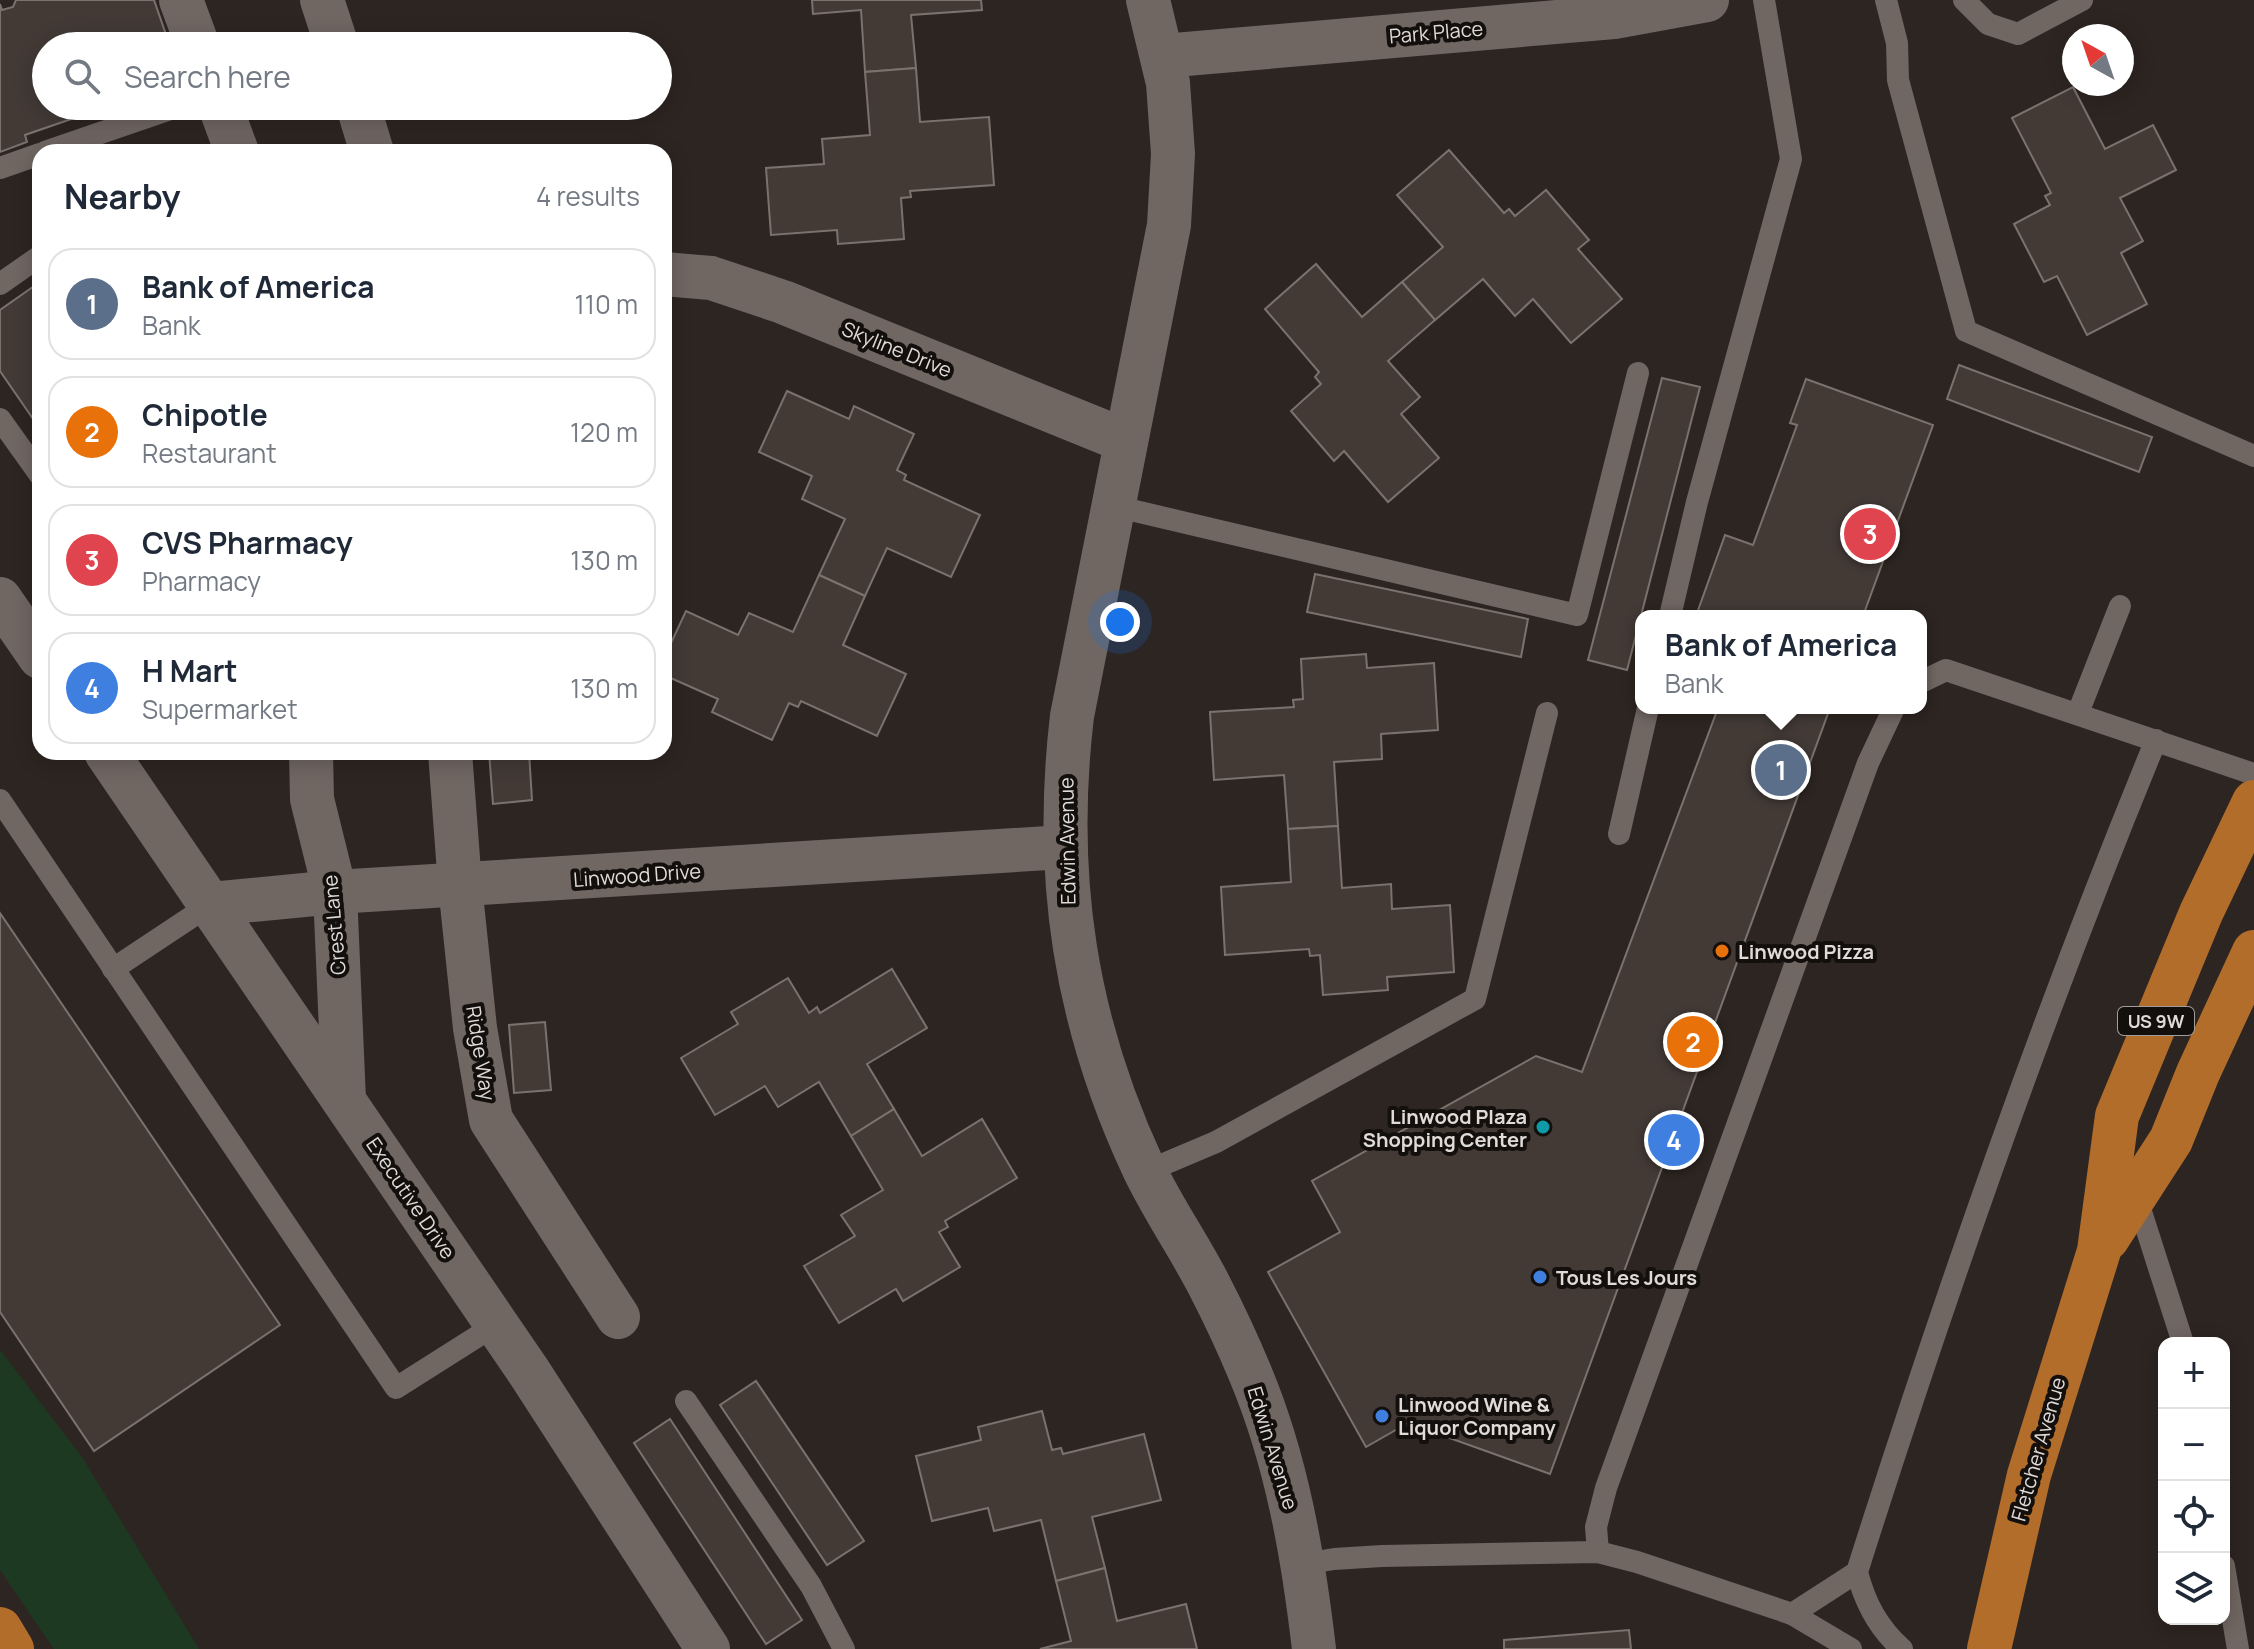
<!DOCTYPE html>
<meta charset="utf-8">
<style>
body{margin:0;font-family:Manrope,sans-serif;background:#f6f6f7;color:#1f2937}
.controls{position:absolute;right:24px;bottom:24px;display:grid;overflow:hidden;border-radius:16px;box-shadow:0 4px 20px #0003}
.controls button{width:72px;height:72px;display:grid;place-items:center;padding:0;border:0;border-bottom:2px solid #e0e1e3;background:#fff;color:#1f2937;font:40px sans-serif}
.compass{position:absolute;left:2062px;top:24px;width:72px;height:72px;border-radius:50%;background:#fff;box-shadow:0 4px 20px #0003;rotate:320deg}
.you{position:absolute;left:1120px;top:622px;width:28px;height:28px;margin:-20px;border:6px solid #fff;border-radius:50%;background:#1a73e8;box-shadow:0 0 0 12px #1a73e833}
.badge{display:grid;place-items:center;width:52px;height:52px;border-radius:50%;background:#111827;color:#fff;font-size:26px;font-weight:700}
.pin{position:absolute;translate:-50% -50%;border:4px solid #fff;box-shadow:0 2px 8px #0006}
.popup{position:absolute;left:1635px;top:610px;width:292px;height:104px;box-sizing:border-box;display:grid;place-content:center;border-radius:16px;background:#fff;filter:drop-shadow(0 2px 6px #0005);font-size:26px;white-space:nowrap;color:#747a83}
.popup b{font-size:30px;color:#1f2937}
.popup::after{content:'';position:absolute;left:50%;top:100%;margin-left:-16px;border:16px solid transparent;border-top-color:#fff}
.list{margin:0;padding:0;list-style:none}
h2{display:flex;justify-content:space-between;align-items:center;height:104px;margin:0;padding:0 32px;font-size:34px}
h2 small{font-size:26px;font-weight:400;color:#747a83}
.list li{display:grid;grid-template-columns:52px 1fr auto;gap:24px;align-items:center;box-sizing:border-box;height:112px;margin:0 16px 16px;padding:0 16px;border:2px solid #e0e1e3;border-radius:24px}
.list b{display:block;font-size:30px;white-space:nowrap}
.list p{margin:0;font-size:26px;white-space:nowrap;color:#747a83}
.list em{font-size:26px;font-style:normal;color:#747a83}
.icon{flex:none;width:44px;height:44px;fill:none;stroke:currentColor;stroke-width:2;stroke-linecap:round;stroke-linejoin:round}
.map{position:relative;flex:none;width:2254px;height:1649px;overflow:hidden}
.search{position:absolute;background:#fff;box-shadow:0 4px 20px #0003;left:32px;top:32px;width:640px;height:88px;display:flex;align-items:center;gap:20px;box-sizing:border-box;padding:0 28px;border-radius:44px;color:#747a83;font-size:30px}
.panel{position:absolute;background:#fff;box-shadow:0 4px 20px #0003;left:32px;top:144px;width:640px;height:616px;border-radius:24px}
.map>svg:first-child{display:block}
.green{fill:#1e3922}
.building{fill:#433a36;stroke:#7c726d;stroke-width:2}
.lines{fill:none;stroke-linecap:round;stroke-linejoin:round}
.service{stroke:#706662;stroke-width:22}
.minor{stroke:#706662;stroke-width:44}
.trunk{stroke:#b26d2a;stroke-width:44}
.food-dot{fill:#e8710a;stroke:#120f0d;stroke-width:3}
.culture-dot{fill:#0f9aa8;stroke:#120f0d;stroke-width:3}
.shop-dot{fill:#3f7fe0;stroke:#120f0d;stroke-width:3}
.labels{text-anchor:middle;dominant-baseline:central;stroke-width:8;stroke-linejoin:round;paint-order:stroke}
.shield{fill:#120f0d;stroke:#a29d9b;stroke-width:2}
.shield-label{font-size:18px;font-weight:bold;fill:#e0dad8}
.street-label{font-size:20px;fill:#e0dad8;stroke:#120f0d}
.poi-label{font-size:20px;font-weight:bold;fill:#e0dad8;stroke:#120f0d;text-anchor:start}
</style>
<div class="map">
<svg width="2254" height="1649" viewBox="0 0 2254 1649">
<rect width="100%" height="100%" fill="#2d2521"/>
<!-- green -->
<path class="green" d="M0 1350 82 1457 199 1649H54L0 1570Z"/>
<!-- building -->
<g class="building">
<path d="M16 0H154L170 46H46V106H109L25 135 27 142 0 152V4L2 10 13 7Z"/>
<path d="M812 0H981L982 10 911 15 916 68 865 72 861 10 813 14Z"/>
<path d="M916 68 920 122 989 117 994 185 910 191 911 197 901 198 904 239 838 244 837 230 771 235 766 168 824 164 822 139 870 135 865 72Z"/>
<path d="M2073 87 2105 149 2153 125 2176 170 2120 198 2143 241 2121 253 2147 304 2087 335 2057 276 2044 282 2014 224 2050 205 2045 196 2051 193 2012 118Z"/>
<path d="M1449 150 1504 213 1509 209 1515 216 1546 190 1589 240 1578 249 1622 299 1571 343 1533 299 1515 316 1483 279 1435 320 1402 282 1443 247 1397 195Z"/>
<path d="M1316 264 1362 317 1402 282 1435 320 1388 361 1420 397 1401 414 1439 458 1388 502 1344 451 1334 461 1291 411 1321 384 1315 377 1319 372 1265 309Z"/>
<path d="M40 282V429L0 371V310Z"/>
<path d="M1959 365 2152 437 2139 472 1947 399Z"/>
<path d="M1662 378 1700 387 1627 670 1588 660Z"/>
<path d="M1806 379 1933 425 1863 616H1696L1725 535 1753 545 1797 425 1790 423Z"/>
<path d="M787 391 849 419 854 406 914 434 897 470 906 475 904 480 980 515 951 577 887 548 865 596 819 575 845 519 802 499 812 476 759 452Z"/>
<path d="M1315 574 1528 619 1521 657 1307 612Z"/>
<path d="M819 575 865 596 843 645 906 674 877 736 801 701 798 707 789 703 772 740 712 712 718 699 664 675V658L686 611 738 635 749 613 793 632Z"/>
<path d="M1366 654 1367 668 1434 663 1438 730 1381 734 1382 759 1334 762 1338 826 1288 829 1284 775 1214 780 1210 712 1294 707 1293 700 1303 699 1301 659Z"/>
<path d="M1718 708H1830L1550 1474 1408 1423 1366 1447 1268 1272 1340 1232 1312 1181 1536 1056 1582 1072Z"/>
<path d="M489 752H529L532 800 493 804Z"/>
<path d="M1338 826 1342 888 1391 884 1392 909 1450 905 1454 972 1387 977 1388 990 1323 995 1320 955 1310 956 1309 949 1225 955 1221 887 1291 882 1288 829Z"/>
<path d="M0 913 280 1325 94 1451 0 1312Z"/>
<path d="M892 969 927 1028 867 1064 894 1109 851 1136 819 1082 778 1107 765 1086 715 1115 681 1058 738 1024 731 1012 788 978 809 1013 817 1007 820 1013Z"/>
<path d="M545 1022 551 1090 514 1093 509 1025Z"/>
<path d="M894 1109 922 1156 982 1119 1017 1178 945 1221 948 1227 939 1232 960 1267 903 1301 896 1289 839 1323 804 1266 855 1236 841 1215 883 1190 851 1136Z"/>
<path d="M756 1381 864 1541 827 1565 720 1405Z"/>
<path d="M1042 1411 1052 1450 1061 1448 1063 1454 1144 1434 1161 1500 1092 1517 1105 1568 1056 1581 1041 1520 994 1531 988 1508 932 1521 916 1456 981 1440 978 1427Z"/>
<path d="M670 1419 802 1620 766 1644 634 1443Z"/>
<path d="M1105 1568 1117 1621 1186 1604 1197 1649H1040L1071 1641 1056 1581Z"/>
<path d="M1629 1630 1631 1649H1504V1640Z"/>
</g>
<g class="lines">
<!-- service -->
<g class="service">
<path d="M1886 0 1897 43 1898 80 1966 331 2254 456"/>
<path d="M1964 0 1988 24 2018 34 2082 0"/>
<path d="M45 152 179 106"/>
<path d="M0 168 40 154"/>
<path d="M0 284 40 256"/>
<path d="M0 419 40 475"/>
<path d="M1114 506 1577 615 1638 373"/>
<path d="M1670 616 1697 502 1791 159 1764 0"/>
<path d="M1921 682 1946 670 2254 774"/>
<path d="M2078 713 2120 606"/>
<path d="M0 800 396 1388 497 1324"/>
<path d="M1619 834 1648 708"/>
<path d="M113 969 211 904"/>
<path d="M1145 1172 1216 1142 1475 999 1547 713"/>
<path d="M2136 1196 2183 1343"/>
<path d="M686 1401 811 1586 844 1649"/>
<path d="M1598 1552 1596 1527 1606 1488 1868 763 1894 708"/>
<path d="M1304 1564 1334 1559 1382 1556 1598 1552 1637 1562 1792 1614 1851 1649"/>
<path d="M2224 1566 2238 1649"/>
<path d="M1792 1614 1857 1572"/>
<path d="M1902 1649C1878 1628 1865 1603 1857 1572 1946 1291 2044 1012 2156 740"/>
</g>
<!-- minor -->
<g class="minor">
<path d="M181 0 198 46"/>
<path d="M322 0 337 46"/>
<path d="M1148 0 1168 83 1173 154 1169 225 1072 716C1053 877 1075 1022 1144 1169 1163 1209 1189 1246 1209 1285 1224 1314 1238 1344 1250 1373 1287 1461 1303 1555 1314 1649"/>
<path d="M1163 56 1614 17 1707 0"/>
<path d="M220 106 237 152"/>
<path d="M358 106 372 152"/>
<path d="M664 274 711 278 783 302 1126 441"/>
<path d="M0 599 40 657"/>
<path d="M106 752 529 1372 708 1649"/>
<path d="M311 752 312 799 335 892 344 1100"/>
<path d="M450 752 460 885 475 1028 491 1120 618 1317"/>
<path d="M211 904 335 892 1064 847"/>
</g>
<!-- trunk -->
<g class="trunk">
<path d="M2107 1239 2171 1140 2198 1073 2254 952"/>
<path d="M0 1629 12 1649"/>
<path d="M1989 1649 2029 1475 2099 1251 2117 1116 2201 913 2254 802"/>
</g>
</g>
<!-- markers -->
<circle class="food-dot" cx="1722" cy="951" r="8"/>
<circle class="culture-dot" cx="1543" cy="1127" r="8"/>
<g class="shop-dot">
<circle cx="1540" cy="1277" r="8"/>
<circle cx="1382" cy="1416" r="8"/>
</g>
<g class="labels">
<!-- shield labels -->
<rect class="shield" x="2118" y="1007" width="76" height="28" rx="6"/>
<g class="shield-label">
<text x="2156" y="1021">US 9W</text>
</g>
<!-- street labels -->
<g class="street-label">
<text transform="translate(1436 32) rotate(-5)">Park Place</text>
<text transform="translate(897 349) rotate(22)">Skyline Drive</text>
<text transform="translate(1067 841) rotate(-91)">Edwin Avenue</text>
<text transform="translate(637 875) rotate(-4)">Linwood Drive</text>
<text transform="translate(334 925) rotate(-95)">Crest Lane</text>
<text transform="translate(481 1053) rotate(81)">Ridge Way</text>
<text transform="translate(411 1198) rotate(56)">Executive Drive</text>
<text transform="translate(1273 1448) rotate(73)">Edwin Avenue</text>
<text transform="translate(2038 1449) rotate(-74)">Fletcher Avenue</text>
</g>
<!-- poi labels -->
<g class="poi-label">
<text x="1738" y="951">Linwood Pizza</text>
<text x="1527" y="1116" text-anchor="end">Linwood Plaza<tspan x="1527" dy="23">Shopping Center</tspan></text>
<text x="1556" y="1277">Tous Les Jours</text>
<text x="1398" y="1404">Linwood Wine &amp;<tspan x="1398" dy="23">Liquor Company</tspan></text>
</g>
</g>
</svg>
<div class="controls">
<button>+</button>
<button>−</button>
<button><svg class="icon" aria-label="locate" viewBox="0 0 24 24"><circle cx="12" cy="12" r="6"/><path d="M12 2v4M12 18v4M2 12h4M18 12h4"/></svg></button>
<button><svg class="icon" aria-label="layers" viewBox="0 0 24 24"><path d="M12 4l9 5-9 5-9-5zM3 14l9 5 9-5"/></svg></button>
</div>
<svg class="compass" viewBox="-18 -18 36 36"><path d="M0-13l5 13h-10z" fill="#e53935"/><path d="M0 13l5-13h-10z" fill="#747a83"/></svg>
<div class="you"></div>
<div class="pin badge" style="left:1781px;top:770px;background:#5c6f8a">1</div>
<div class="popup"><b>Bank of America</b>Bank</div>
<div class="pin badge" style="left:1693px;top:1042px;background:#e8710a">2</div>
<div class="pin badge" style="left:1870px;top:534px;background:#e0444e">3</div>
<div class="pin badge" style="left:1674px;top:1140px;background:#3f7fe0">4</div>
<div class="search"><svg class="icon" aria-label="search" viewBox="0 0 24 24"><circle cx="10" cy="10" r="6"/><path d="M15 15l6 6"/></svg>Search here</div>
<section class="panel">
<h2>Nearby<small>4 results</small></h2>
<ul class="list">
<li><span class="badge" style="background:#5c6f8a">1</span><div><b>Bank of America</b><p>Bank</p></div><em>110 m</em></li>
<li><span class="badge" style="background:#e8710a">2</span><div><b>Chipotle</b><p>Restaurant</p></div><em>120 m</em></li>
<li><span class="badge" style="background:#e0444e">3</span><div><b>CVS Pharmacy</b><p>Pharmacy</p></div><em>130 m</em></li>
<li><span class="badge" style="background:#3f7fe0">4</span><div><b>H Mart</b><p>Supermarket</p></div><em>130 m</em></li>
</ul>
</section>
</div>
